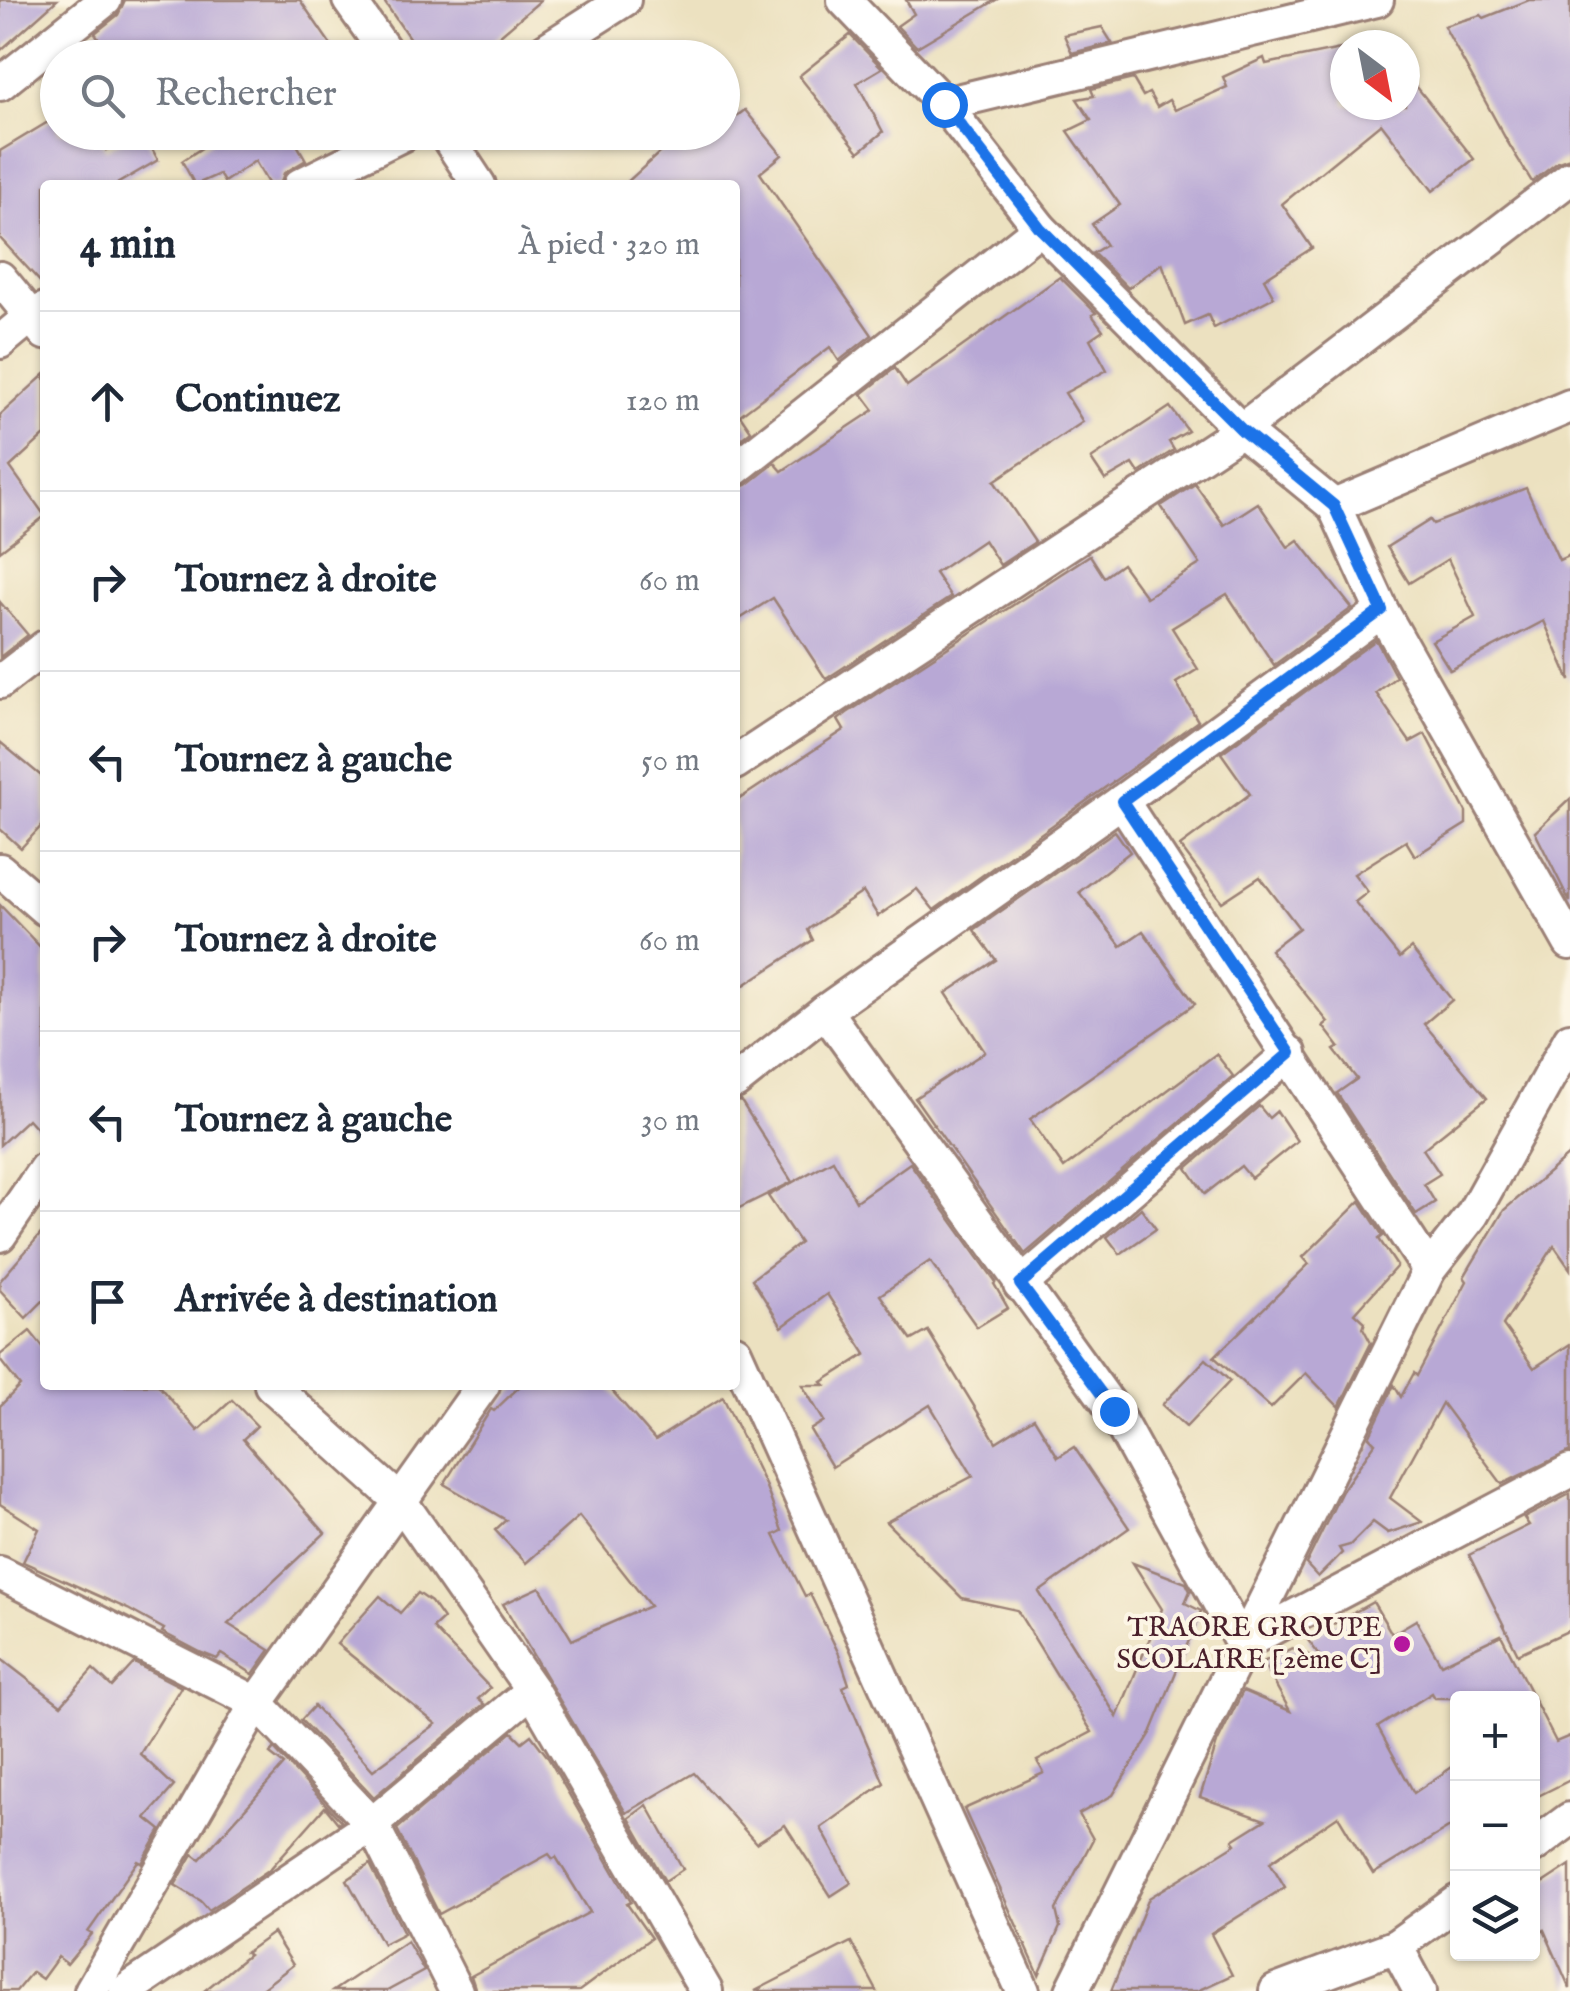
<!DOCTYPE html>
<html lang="fr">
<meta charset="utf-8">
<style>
body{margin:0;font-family:"IM FELL English",serif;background:#f2f2f3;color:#1f2937}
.controls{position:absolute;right:30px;bottom:30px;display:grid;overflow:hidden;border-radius:10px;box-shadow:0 2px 8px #0004}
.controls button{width:90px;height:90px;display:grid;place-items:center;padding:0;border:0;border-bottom:2px solid #e0e1e3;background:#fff;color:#1f2937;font:50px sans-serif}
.compass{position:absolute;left:1330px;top:30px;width:90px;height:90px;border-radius:50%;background:#fff;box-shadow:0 2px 8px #0004;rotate:148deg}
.stop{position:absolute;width:30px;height:30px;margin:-22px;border:8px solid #1a73e8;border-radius:50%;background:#fff}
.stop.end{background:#1a73e8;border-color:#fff;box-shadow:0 2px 10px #0008}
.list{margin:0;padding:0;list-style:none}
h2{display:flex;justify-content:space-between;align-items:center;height:130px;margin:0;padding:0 40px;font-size:42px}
h2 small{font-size:32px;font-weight:400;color:#747a83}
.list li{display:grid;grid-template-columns:65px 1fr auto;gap:30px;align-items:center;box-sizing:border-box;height:180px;padding:0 40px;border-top:2px solid #e0e1e3}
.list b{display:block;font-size:38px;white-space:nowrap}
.list em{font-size:32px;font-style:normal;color:#747a83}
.icon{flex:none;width:55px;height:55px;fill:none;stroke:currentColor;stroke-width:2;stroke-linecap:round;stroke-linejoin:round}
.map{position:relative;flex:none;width:1570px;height:1991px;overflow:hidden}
.search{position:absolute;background:#fff;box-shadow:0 2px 8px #0004;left:40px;top:40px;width:700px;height:110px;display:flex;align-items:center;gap:25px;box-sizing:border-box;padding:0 35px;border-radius:55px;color:#747a83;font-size:38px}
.panel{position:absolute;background:#fff;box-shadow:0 2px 8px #0004;left:40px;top:180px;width:700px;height:1210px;border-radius:10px}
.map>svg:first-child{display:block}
.building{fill:#b8a8d5}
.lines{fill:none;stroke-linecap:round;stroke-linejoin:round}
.minor-casing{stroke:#9b8076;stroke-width:38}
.minor{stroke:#fff;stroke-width:32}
.route{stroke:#1a73e8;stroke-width:12}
.poi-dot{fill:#b5179e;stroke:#fcf5e5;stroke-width:4}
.labels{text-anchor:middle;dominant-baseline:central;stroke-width:8;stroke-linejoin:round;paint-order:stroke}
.poi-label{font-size:28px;fill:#4a1f2b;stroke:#fcf5e5;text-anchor:end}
</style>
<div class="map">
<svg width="1570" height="1991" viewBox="0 0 1570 1991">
<rect width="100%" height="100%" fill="#fcf5e5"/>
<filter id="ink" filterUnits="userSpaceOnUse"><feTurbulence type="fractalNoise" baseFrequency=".01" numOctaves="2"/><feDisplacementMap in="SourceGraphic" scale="20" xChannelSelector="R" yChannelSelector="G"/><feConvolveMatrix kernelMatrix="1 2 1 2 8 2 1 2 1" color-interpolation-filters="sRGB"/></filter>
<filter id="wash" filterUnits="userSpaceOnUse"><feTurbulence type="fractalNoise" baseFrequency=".0048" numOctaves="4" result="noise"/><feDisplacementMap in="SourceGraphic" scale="40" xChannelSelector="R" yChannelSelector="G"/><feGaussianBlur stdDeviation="2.25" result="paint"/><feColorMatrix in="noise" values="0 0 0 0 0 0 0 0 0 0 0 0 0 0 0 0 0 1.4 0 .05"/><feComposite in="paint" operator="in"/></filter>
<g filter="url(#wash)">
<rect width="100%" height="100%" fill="#ece1c0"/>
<g id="blocks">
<!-- building -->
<g class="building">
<path d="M0 0H57L0 51Z"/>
<path d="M125 0H300L340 58H112L95 33 118 15Z"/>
<path d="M383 0H541L491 43 503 58H423Z"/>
<path d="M906 0H996L917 47 897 26 914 14Z"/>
<path d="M1529 0H1570V158L1558 162 1532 182 1507 141 1444 26 1481 15 1484 18Z"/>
<path d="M1102 27 1112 43 1072 53 1064 35Z"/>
<path d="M850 35 882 68 857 83 883 132 859 152 799 76Z"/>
<path d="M1345 48V105H1405V72L1474 159 1433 191 1381 123 1282 204 1312 248 1264 279 1274 297 1214 328 1208 315 1185 325 1162 263 1128 288 1093 253 1106 245 1092 224 1120 205 1068 131 1091 120 1077 99 1094 96 1091 89 1133 79 1143 96 1149 93 1157 107 1169 100 1175 110 1227 87 1223 77 1264 58 1266 64Z"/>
<path d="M745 110 782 155 760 173 872 335 839 361 830 347 740 415 751 431 735 444V185H624L682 132H722V127Z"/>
<path d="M58 116V132H96L106 150 136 132H143L158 160 115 185H45V287L0 238V151Z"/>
<path d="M226 132H297L292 136 306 160 284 173 280 185H269L255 161 224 182 219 174 195 185 182 161Z"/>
<path d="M1060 277 1096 313 1092 315 1103 330 1090 339 1107 370 1065 393 1083 422 994 481 1035 542 1000 565 984 540 935 573 951 597 826 679 773 598 735 622V489L747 485 775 463 782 471 874 410 862 394 895 368 907 386Z"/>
<path d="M45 374V435L10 467 45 516 0 551V415Z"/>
<path d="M1170 407 1188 431 1169 442 1174 450 1139 473 1133 464 1105 480 1091 459Z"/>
<path d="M1195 484 1224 525 1258 503 1288 547 1298 540 1352 608 1274 665 1227 594 1172 628 1198 669 1176 683 1198 721 934 910 917 889 878 916 863 892 810 928 808 930 813 940 735 991V802L844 730 838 720 847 713 1090 555 1104 577 1122 564 1146 597 1200 564 1161 506Z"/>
<path d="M1526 488 1559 560 1570 555V681L1544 621 1450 670 1432 641 1475 617 1448 559 1409 583 1387 547 1430 520 1433 524Z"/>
<path d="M0 602 28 635 0 657Z"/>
<path d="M1376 640 1396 677 1376 693 1410 742 1425 734 1466 812V824L1415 856 1406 841 1354 874 1368 892 1355 902 1400 958 1411 948 1452 1000 1424 1024 1487 1098 1423 1149 1440 1174 1424 1184 1435 1202 1416 1214 1337 1093 1357 1079 1334 1050 1339 1047 1323 1026 1328 1022 1270 950 1299 928 1260 877 1222 902 1180 846 1250 794 1221 753Z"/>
<path d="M0 742 45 779V822L21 848 0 829Z"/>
<path d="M1570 799V902L1535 832Z"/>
<path d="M1115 831 1130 852 1079 892 1121 946 1143 931 1195 1004 1030 1119 1064 1168 1216 1054 1233 1076 1025 1254 915 1098 985 1052 946 993 996 960 974 930Z"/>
<path d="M0 905 45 952V1138L28 1119 0 1145Z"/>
<path d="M741 1101 792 1182 735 1210V1102Z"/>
<path d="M1259 1106 1269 1118 1277 1111 1297 1141 1251 1178 1241 1166 1205 1194 1187 1168Z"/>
<path d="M1570 1154V1269L1554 1246 1503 1325 1534 1368 1570 1344V1451L1502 1484 1442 1403 1390 1498 1422 1522 1388 1533 1373 1522 1350 1545 1339 1548 1342 1553 1318 1577 1306 1564 1342 1491 1375 1443 1369 1437 1394 1385 1401 1397 1414 1373 1417 1376 1467 1281 1464 1277 1504 1210Z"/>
<path d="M833 1160 856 1201 910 1163 996 1282 994 1284 1008 1308 977 1327 930 1261 880 1295 912 1340 928 1331 996 1442 1034 1418 1058 1457 1074 1447 1129 1528 1039 1592 1117 1717 1162 1609 1133 1563 1186 1583 1190 1591 1185 1603 1201 1611 1151 1733 1113 1795 1079 1814 1093 1839 1056 1910 1060 1927 1039 1975 964 1809 1044 1773 1037 1761 1092 1732 1017 1610 962 1598 886 1522 973 1476 930 1405 832 1467 810 1430 824 1421 802 1385H825L822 1382 866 1354 827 1294 782 1327 752 1279 800 1243 768 1196Z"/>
<path d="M1360 1201 1383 1236 1379 1239 1397 1266 1355 1313 1365 1322 1363 1328 1371 1343 1339 1407 1306 1373 1271 1408 1214 1357 1309 1264 1303 1257Z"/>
<path d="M1141 1208 1156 1229 1120 1254 1107 1237Z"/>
<path d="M45 1229V1299L26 1318 0 1290V1281Z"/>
<path d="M30 1331 45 1350V1385H158L198 1431 232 1400 257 1426 243 1439 325 1533 228 1624 270 1650 253 1674 221 1654 217 1659 202 1653 162 1632 164 1629 128 1609 23 1562 39 1529 0 1504V1406L20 1386 0 1360V1355Z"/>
<path d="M1206 1359 1230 1381 1186 1427 1162 1405Z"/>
<path d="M521 1385H607L655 1440 723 1397 766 1487 782 1531 774 1535 805 1596 810 1594 839 1654 849 1684 843 1687 884 1783 821 1828 851 1883 831 1896 785 1825 756 1843 694 1773 626 1813 503 1604 540 1587 572 1640 650 1606 579 1516 526 1563 495 1530 506 1520 444 1484 491 1409 494 1411Z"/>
<path d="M1570 1494V1630L1518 1654 1469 1555 1529 1525 1524 1518Z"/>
<path d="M418 1593 431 1602 443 1619 433 1628 490 1688 478 1699 484 1704 374 1797 301 1720 314 1706 373 1770 436 1724 337 1644 380 1596 400 1613Z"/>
<path d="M1373 1602 1392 1634 1416 1620 1441 1664 1501 1635 1556 1742 1570 1736V1780L1532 1799V1698H1435L1432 1693 1378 1727 1414 1793 1458 1763V1822L1373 1874 1338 1816 1270 1862 1285 1887 1211 1934 1232 1975 1197 1991H1111L1149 1898 1236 1844 1233 1840 1265 1820 1200 1797 1217 1743 1243 1691 1290 1711 1263 1662 1292 1648 1324 1661 1307 1639Z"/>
<path d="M0 1658 61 1705 93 1669 112 1687 134 1663 181 1687 140 1754 174 1786 146 1818 161 1830 142 1863 138 1861 88 1932 92 1934 67 1964 58 1957 42 1979 32 1972 16 1991H0Z"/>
<path d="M512 1732 522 1742 531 1735 547 1756 631 1902 627 1904 651 1938 579 1991H476L471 1976 590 1912 556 1857 553 1859 549 1854 439 1914 397 1829Z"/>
<path d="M274 1749 341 1821 338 1823 325 1807 270 1869 209 1910 201 1901 175 1885 193 1854 200 1859 284 1765 270 1754Z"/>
<path d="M647 1805 683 1869 665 1881 629 1818Z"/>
<path d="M370 1864 404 1933 383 1944 347 1880Z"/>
<path d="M1570 1865V1989L1544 1930 1532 1938V1890Z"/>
<path d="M273 1933 293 1965 259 1991H204L248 1955 245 1953Z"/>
<path d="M407 1941 424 1971 387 1991H333Z"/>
<path d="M851 1942 877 1991H755Z"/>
</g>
</g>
</g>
<g filter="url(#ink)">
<use href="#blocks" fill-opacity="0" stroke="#9b8076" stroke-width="2.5"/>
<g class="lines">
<!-- minor casing -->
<g class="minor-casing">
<g id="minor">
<path d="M349 0 390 58"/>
<path d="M844 0 944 104 1040 228 1241 430 1334 506 1382 611 1570 943"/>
<path d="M533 58 624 0"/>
<path d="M0 84 105 0"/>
<path d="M944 104 1377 0"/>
<path d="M444 132 479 185"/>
<path d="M300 185 408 132"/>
<path d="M0 278 45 333"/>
<path d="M0 342 30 317 45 309"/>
<path d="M735 469 1040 228"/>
<path d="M1334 506 1570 406"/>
<path d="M0 682 45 647"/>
<path d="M735 763 1241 430 1570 178"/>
<path d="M1122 801 1429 1270"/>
<path d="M0 870 45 909"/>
<path d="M825 1011 1114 1411 1242 1644 1570 1471"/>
<path d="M735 1082 825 1011 1122 801 1382 611"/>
<path d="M0 1235 45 1169"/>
<path d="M1020 1285 1290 1053"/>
<path d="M735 1351 1023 1991"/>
<path d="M271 1385 401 1502 532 1690 706 1991"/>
<path d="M0 1573 257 1703 372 1824 456 1991"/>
<path d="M1532 1847 1570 1819"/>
<path d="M1396 1946 1458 1901"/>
<path d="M91 1991 257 1703 483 1385"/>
<path d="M126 1991 372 1824 532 1690"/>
<path d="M1072 1991 1429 1270 1472 1215 1570 1039"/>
<path d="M1276 1991 1396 1946 1420 1991"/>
</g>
</g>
<!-- minor -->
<use href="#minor" class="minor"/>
</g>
</g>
<g class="lines" filter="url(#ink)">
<!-- route -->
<path class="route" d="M944 104 1040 228 1242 430 1334 506 1382 610 1122 801 1290 1053 1020 1284 1114 1411"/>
</g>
<!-- markers -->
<circle class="poi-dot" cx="1402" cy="1644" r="10"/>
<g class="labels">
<!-- poi labels -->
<g class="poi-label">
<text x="1382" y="1628">TRAORE GROUPE<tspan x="1382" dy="32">SCOLAIRE [2ème C]</tspan></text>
</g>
</g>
</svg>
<div class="controls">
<button>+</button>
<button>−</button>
<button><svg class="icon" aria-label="layers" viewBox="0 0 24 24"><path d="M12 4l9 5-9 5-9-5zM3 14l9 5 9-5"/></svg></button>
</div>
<svg class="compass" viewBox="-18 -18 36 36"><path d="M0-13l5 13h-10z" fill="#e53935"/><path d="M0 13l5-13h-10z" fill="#747a83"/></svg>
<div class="stop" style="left:944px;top:104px"></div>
<div class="stop end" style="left:1114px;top:1411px"></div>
<div class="search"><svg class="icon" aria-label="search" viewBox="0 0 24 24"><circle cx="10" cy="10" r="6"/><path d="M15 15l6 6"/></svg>Rechercher</div>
<section class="panel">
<h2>4 min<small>À pied · 320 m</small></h2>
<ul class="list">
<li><svg class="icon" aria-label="ahead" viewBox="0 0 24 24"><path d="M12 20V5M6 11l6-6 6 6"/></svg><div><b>Continuez</b></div><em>120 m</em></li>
<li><svg class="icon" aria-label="right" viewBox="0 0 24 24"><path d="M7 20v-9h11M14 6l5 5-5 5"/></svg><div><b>Tournez à droite</b></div><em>60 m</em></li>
<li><svg class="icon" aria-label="left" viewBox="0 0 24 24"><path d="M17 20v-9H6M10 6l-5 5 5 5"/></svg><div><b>Tournez à gauche</b></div><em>50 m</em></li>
<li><svg class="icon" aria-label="right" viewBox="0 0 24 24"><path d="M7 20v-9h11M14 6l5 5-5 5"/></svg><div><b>Tournez à droite</b></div><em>60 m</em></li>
<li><svg class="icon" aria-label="left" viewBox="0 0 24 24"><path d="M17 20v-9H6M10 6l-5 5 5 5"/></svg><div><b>Tournez à gauche</b></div><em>30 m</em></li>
<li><svg class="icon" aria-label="arrive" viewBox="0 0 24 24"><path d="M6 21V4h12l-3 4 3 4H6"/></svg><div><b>Arrivée à destination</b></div></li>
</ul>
</section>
</div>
